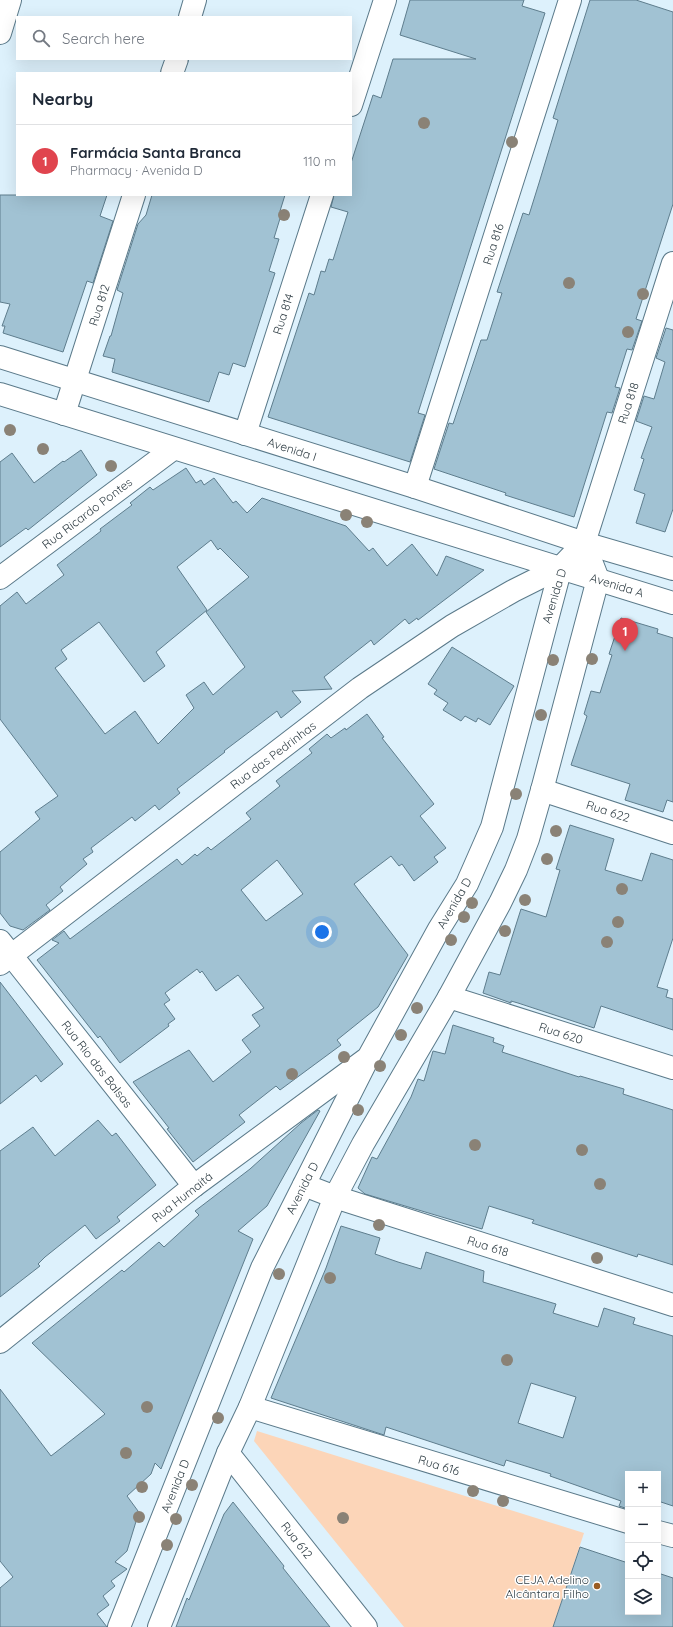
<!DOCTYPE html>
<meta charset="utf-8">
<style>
body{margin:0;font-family:Quicksand,sans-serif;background:#f6f6f7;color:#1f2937}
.controls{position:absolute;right:12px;bottom:12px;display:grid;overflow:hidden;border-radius:0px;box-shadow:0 4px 16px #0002}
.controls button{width:36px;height:36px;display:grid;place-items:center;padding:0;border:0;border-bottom:1px solid #e0e1e3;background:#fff;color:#1f2937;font:20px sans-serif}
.you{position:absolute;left:322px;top:932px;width:14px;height:14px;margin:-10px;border:3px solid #fff;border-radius:50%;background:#1a73e8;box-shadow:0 0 0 6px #1a73e833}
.badge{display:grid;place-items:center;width:26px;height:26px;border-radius:50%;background:#9a5c23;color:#fff;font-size:13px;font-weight:700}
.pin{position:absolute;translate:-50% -33px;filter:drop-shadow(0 1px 2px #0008)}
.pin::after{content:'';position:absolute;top:21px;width:14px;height:12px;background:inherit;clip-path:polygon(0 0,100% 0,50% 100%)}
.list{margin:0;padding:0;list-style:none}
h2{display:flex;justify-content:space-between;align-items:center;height:52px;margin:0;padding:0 16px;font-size:17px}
h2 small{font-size:13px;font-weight:400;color:#747a83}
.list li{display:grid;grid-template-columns:26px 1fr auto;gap:12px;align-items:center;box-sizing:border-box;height:72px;padding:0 16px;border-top:1px solid #e0e1e3}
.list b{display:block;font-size:15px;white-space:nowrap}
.list p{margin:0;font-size:13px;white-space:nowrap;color:#747a83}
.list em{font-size:13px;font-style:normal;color:#747a83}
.icon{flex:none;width:22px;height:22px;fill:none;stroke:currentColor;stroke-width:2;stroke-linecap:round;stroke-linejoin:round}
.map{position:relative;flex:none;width:673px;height:1627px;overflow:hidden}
.search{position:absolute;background:#fff;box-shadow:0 4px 16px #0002;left:16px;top:16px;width:336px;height:44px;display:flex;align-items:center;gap:10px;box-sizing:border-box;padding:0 14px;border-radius:0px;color:#747a83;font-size:15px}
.panel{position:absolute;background:#fff;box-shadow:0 4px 16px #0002;left:16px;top:72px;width:336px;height:124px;border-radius:0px}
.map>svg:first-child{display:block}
.green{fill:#fcd5b8}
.building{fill:#a1c2d3;stroke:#5e7d8d;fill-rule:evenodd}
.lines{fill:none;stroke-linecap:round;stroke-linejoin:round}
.minor-casing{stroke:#5b7a8a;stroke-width:24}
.minor{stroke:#fff;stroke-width:22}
.tree{fill:#8a8276}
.poi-dot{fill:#9a5c23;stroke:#fff;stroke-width:1.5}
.labels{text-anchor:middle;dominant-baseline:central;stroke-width:3;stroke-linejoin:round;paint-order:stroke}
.street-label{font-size:12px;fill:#303e45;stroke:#fff}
.poi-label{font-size:12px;fill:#303e45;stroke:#fff;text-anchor:end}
</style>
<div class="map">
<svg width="673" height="1627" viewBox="0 0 673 1627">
<rect width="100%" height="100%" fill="#ddf1fc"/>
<!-- green -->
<path class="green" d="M257 1431 584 1533 553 1627H404L254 1441Z"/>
<!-- building -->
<g class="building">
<path d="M410 0H524L522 6 545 13 418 413 425 415 410 462 268 417 309 293 314 295 321 271 325 272 329 259 333 260 348 212 331 207 334 195H351V163L373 95 381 98 393 59H476L400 35Z"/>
<path d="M590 0H636L673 12V204L636 319 642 321 632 350 627 349 615 387 620 388 612 413 607 412 574 517 505 495 506 493 434 469 449 423 453 424 481 340H487L502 293 497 292 523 213 529 215 539 183 558 120 553 118Z"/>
<path d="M0 195H107L100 216 113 221 93 283 87 281 63 352 3 333 5 326H2L10 304 0 302Z"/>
<path d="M152 195H285L280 211 282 212 274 238 279 239 269 271 275 273 245 367 233 363 229 375 219 372 209 402 112 372 115 359 103 356 110 336H111L123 293 117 290 138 224 146 215Z"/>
<path d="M666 328 673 330V509L665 532 636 523 645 494 634 490 644 459 641 458 652 427 636 421 644 396 654 399 665 362 656 358Z"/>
<path d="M81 450 97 475 28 530 26 528 0 547V462L12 453 34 483 63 461 64 462Z"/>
<path d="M186 468 196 483 201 480 204 485 214 478 233 503 236 501 247 513 262 498 346 526 369 551 373 548 387 566 412 544 437 576 446 556 484 570 418 620 417 618 409 624 405 619 374 645 371 640 324 677 332 689 292 691 301 702 281 718 277 711 224 751 225 752 177 789 180 793 159 810 155 805 135 821 132 817 91 848 93 852 83 859 87 864 60 887 63 891 46 905 50 910 23 930 10 926 0 913V852L40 819 35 812 58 796 0 719V606L17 592 26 604 64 575 57 565 101 531 100 529 132 505 130 503 150 487 153 490ZM211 540 218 550 220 548 249 577 206 612 245 667 213 695 204 682 186 695 194 708 158 744 135 711 105 734 55 668 67 659 61 650 99 622 144 682 165 666 156 652 207 610 177 567Z"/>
<path d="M621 618 658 629 657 633 673 638V802L667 800 663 812 625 800 630 784 571 765 587 716 584 714 591 691 600 693 612 655 609 654Z"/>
<path d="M452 647 514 686 490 725 478 718 476 722 465 716 461 721 443 710 448 703 434 694 437 690 428 684Z"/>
<path d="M367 714 384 737 382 738 434 804 420 816 446 848 434 857 438 862 414 881 402 864 399 866 391 856 354 884 408 955 378 1007 337 1040 341 1045 280 1090 276 1086 239 1115 245 1122 193 1162 167 1129 169 1128 133 1082 189 1050 213 1082 251 1052 242 1040 260 1026 252 1015 264 1008 238 975 216 991 202 971 200 973 197 969 165 993 170 1000 164 1004 175 1019 168 1024 169 1026 120 1063 100 1036 98 1038 37 960 59 943 52 940 64 931 70 939 177 859 182 865 195 854 197 856 208 847 211 850 251 819 246 813 280 786 276 781 312 753 309 749 327 734 331 738 345 728 346 730ZM277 860 303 894 266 921 241 890Z"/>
<path d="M570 825 614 839 605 870 642 881 651 853 673 860V938L657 987 668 990 666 997 673 999V1030L601 1006 594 1028 518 1003 511 1001V1003L483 993 489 972 500 975 521 909 546 917 560 870 556 869Z"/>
<path d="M0 982 63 1064 41 1082 36 1075 0 1104Z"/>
<path d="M453 1025 494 1038 493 1042 504 1046 502 1052 579 1077 580 1076 624 1089 623 1094 673 1110V1265L638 1254 637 1257 532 1223 534 1220 489 1206 482 1229 365 1194 358 1188 372 1157 377 1159 411 1097 418 1079 424 1081 433 1051 445 1054Z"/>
<path d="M318 1110 320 1111 267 1206 238 1231 253 1239 161 1469 155 1463 151 1474 127 1496 138 1511V1515L127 1551 115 1562 127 1569 111 1581 115 1586 103 1596 109 1605 97 1614 107 1627H0V1588L13 1577 0 1561V1389L51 1456 105 1414 32 1343 122 1270 124 1272 159 1242 164 1247 199 1215 195 1211 250 1169 301 1123Z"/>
<path d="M98 1120 112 1136 116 1133 156 1185 117 1217 120 1221 96 1239 85 1225 45 1257 38 1264 40 1266 0 1297V1151L33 1127 55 1156Z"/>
<path d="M341 1226 380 1238 375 1254 398 1262 421 1269 426 1252 484 1271 483 1282 556 1304 553 1313 598 1327 604 1308 635 1318 633 1324 673 1336V1506L658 1501V1474H628V1509L619 1506 621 1501 550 1476 551 1474 506 1460 504 1466 386 1427 384 1435 271 1398 326 1268ZM531 1383 576 1397 563 1438 518 1423Z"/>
<path d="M233 1502 284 1566 283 1568 330 1627H176L187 1598 189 1600 224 1514Z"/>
<path d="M580 1547 628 1563V1612H658V1573L673 1578V1627H553Z"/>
</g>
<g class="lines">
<!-- minor casing -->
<g class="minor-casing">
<g id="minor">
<path d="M190 17 195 0"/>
<path d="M0 33 10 0"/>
<path d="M172 73 177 59"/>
<path d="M351 105 385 0"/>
<path d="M0 357 415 487 584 543 673 569"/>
<path d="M0 394 673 603"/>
<path d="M64 414 134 195"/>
<path d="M245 434 322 195"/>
<path d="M415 487 570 0"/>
<path d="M0 578 173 449"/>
<path d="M542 790 673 833"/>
<path d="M0 941 194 1186"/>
<path d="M0 964 360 688 452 626 513 591 561 567"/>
<path d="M449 997 673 1068"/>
<path d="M304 1185 335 1197 673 1305"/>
<path d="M0 1342 194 1186 365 1060"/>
<path d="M250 1407 628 1522"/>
<path d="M228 1453 366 1627"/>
<path d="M658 1532 673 1536"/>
<path d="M119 1627 262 1268 368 1058 439 929 467 884 492 827 561 567 584 543 673 263"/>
<path d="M159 1627 228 1453 250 1407 335 1197 363 1144 449 997 500 903 516 870 528 839 542 790 598 579 584 543"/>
</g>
</g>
<!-- minor -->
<use href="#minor" class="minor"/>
</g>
<!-- trees -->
<g class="tree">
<circle cx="424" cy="123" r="6"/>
<circle cx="512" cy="142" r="6"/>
<circle cx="284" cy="215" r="6"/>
<circle cx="569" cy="283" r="6"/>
<circle cx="643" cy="294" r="6"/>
<circle cx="628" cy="332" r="6"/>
<circle cx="10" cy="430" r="6"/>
<circle cx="43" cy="449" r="6"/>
<circle cx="111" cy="466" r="6"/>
<circle cx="346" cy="515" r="6"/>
<circle cx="367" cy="522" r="6"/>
<circle cx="592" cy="659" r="6"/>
<circle cx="553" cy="660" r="6"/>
<circle cx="541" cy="715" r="6"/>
<circle cx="516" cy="794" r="6"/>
<circle cx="556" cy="831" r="6"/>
<circle cx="547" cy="859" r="6"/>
<circle cx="622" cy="889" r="6"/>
<circle cx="525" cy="900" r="6"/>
<circle cx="472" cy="903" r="6"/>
<circle cx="464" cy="917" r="6"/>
<circle cx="618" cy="922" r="6"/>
<circle cx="505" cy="931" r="6"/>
<circle cx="451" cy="940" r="6"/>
<circle cx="607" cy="942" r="6"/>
<circle cx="417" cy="1008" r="6"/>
<circle cx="401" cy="1035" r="6"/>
<circle cx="344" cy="1057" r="6"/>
<circle cx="380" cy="1066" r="6"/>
<circle cx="292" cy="1074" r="6"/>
<circle cx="358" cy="1110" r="6"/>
<circle cx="475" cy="1145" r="6"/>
<circle cx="582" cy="1150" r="6"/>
<circle cx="600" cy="1184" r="6"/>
<circle cx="379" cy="1225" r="6"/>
<circle cx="597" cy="1258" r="6"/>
<circle cx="279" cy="1274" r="6"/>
<circle cx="330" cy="1278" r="6"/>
<circle cx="507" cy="1360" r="6"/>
<circle cx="147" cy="1407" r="6"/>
<circle cx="218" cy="1418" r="6"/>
<circle cx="126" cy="1453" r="6"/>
<circle cx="192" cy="1485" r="6"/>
<circle cx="142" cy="1487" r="6"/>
<circle cx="473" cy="1491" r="6"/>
<circle cx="503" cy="1501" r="6"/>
<circle cx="139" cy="1517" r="6"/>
<circle cx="343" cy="1518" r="6"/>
<circle cx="176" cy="1519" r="6"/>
<circle cx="167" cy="1545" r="6"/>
</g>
<!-- markers -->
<circle class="poi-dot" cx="597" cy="1586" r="4"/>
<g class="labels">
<!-- street labels -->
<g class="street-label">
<text transform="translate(493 244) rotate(-72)">Rua 816</text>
<text transform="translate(99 305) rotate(-72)">Rua 812</text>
<text transform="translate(283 314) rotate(-72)">Rua 814</text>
<text transform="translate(628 403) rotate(-72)">Rua 818</text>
<text transform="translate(292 449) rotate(18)">Avenida I</text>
<text transform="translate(87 513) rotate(-37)">Rua Ricardo Pontes</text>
<text transform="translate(617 585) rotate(17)">Avenida A</text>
<text transform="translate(554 596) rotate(-73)">Avenida D</text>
<text transform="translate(273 755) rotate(-37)">Rua das Pedrinhas</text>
<text transform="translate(608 811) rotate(18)">Rua 622</text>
<text transform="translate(454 903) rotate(-60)">Avenida D</text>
<text transform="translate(561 1033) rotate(18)">Rua 620</text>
<text transform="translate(97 1064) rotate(52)">Rua Rio das Balsas</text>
<text transform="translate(302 1188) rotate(-63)">Avenida D</text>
<text transform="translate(182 1197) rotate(-38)">Rua Humaitá</text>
<text transform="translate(488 1246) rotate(18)">Rua 618</text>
<text transform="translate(439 1465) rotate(17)">Rua 616</text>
<text transform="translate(175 1486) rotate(-68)">Avenida D</text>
<text transform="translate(297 1540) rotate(52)">Rua 612</text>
</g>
<!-- poi labels -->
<g class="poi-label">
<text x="589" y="1579">CEJA Adelino<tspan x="589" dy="14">Alcântara Filho</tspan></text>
</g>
</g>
</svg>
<div class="controls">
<button>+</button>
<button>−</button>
<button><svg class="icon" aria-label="locate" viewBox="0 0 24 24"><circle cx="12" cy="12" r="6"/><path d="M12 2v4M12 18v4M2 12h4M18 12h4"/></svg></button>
<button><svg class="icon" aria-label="layers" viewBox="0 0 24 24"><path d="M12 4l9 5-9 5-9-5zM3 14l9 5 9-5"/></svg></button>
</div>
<div class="you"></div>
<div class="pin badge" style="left:625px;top:651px;background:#e0444e">1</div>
<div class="search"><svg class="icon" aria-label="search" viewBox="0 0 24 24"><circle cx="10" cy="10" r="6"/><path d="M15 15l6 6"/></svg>Search here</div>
<section class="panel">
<h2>Nearby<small></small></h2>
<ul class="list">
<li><span class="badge" style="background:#e0444e">1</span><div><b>Farmácia Santa Branca</b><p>Pharmacy · Avenida D</p></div><em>110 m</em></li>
</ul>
</section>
</div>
